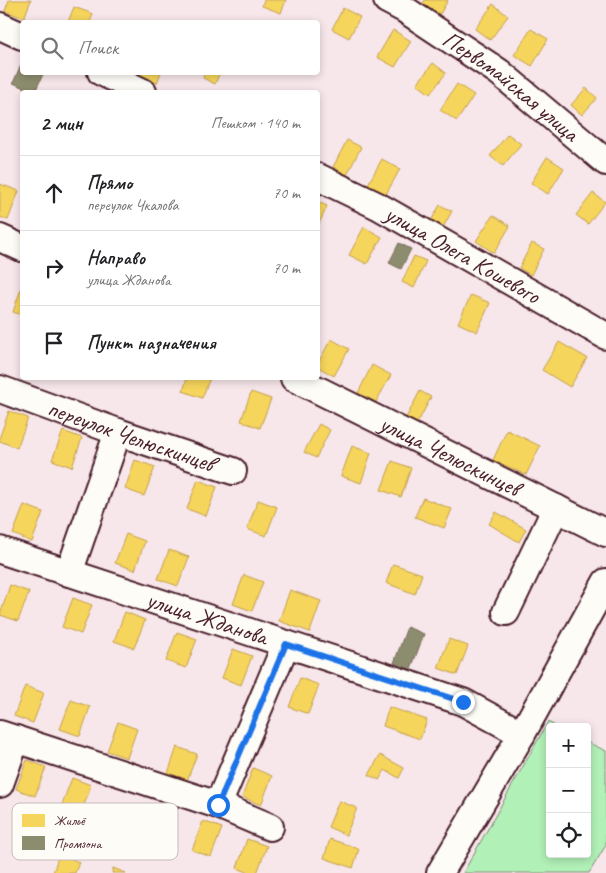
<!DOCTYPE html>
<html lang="ru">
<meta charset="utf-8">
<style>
body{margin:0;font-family:Caveat,sans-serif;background:#f2f2f2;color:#202124}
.controls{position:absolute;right:15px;bottom:15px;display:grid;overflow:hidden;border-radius:5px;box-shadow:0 2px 8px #0003}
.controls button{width:45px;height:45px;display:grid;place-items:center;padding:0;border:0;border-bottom:1px solid #e0e0e0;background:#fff;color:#202124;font:25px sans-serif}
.stop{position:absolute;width:15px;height:15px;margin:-11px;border:4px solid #1a73e8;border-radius:50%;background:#fff}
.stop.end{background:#1a73e8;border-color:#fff;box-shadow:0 1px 5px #0008}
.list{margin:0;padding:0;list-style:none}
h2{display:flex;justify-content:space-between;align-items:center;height:65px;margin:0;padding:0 20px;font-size:21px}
h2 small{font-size:16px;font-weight:400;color:#757577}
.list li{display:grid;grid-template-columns:32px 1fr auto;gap:15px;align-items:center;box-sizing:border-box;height:75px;padding:0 20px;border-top:1px solid #e0e0e0}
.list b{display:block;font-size:19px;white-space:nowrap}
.list p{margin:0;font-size:16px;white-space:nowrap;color:#757577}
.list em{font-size:16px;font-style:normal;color:#757577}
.icon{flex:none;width:28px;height:28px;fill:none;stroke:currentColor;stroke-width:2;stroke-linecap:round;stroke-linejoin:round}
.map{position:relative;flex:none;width:606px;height:873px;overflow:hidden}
.search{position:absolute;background:#fff;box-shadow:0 2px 8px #0003;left:20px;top:20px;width:300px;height:55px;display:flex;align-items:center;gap:12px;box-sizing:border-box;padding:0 18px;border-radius:5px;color:#757577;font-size:19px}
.panel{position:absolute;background:#fff;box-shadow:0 2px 8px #0003;left:20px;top:90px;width:300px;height:290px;border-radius:5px}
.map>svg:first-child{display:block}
.green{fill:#b1f0b7;stroke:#7e8871}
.homes{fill:#f6d55c;stroke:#c29e4d}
.industry{fill:#8c8c6e;stroke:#786b5a}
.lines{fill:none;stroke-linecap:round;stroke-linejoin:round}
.minor-casing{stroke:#4a1f2b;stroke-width:30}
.minor{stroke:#fdfcf7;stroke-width:26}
.route{stroke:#1a73e8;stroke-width:6}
.labels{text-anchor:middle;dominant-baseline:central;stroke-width:5;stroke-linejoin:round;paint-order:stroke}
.street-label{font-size:24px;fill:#4a1f2b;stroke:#fdfcf7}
.key{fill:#fdfcf7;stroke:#c7baba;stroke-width:1}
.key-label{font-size:14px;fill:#4a1f2b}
</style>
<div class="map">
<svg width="606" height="873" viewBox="0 0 606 873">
<rect width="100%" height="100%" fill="#f7e6ea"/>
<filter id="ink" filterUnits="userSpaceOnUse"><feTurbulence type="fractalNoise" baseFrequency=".02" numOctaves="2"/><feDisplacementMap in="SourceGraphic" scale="10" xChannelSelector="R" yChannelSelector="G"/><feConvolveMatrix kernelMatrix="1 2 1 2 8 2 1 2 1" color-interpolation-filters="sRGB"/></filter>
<g filter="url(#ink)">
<!-- green -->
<path class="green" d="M548 722 557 727H550V854H587V742L606 751V845L589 873H463Z"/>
<!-- homes -->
<g class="homes">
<path d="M9 0H31L24 18 5 11Z"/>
<path d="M264 0H286L281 13 262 6Z"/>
<path d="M425 0H448L440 14 422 5Z"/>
<path d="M493 4 508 16 490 40 475 29Z"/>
<path d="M74 7 93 14 90 22H68Z"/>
<path d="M343 8 360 17 349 38 332 29Z"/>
<path d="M531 29 548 39 532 66 514 55Z"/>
<path d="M393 30 411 41 395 67 377 57Z"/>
<path d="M433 63 446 73 430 94 417 84Z"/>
<path d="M139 72H161L157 83 138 76Z"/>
<path d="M205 72H220L215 84 203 78Z"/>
<path d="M457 84 474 95 457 121 440 110Z"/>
<path d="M586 88 597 98 582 115 571 105Z"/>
<path d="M508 134 521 144 503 166 490 156Z"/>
<path d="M347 140 361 147 347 175 333 167Z"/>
<path d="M547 157 564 168 548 194 531 183Z"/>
<path d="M382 159 400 169 385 196 367 186Z"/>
<path d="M0 184 19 191 8 220 0 217Z"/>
<path d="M593 193 605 202 588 224 576 215Z"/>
<path d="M318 202 327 206 318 226Z"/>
<path d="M440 205 452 211 440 233 428 226Z"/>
<path d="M493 215 510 226 494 253 476 241Z"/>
<path d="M364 227 382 237 367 264 349 255Z"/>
<path d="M532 243 544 249 531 275 519 268Z"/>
<path d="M414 256 426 261 414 288 402 282Z"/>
<path d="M22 286V315L13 312Z"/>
<path d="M471 295 490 303 477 332 458 323Z"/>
<path d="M331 339 349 349 334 376 318 367V363Z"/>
<path d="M559 342 587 358 570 387 542 370Z"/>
<path d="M372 365 391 375 376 402 358 393Z"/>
<path d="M187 378H210L202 398 183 391Z"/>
<path d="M420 391 431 397 417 424 406 418Z"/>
<path d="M251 392 271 399 260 428 241 421Z"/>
<path d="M9 411 28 418 17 448 0 441V436Z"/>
<path d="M319 424 330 430 316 458 304 452Z"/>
<path d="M507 430 540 446 526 475 493 460Z"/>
<path d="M63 431 82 438 72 467 52 460Z"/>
<path d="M352 446 371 453 361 483 341 476Z"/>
<path d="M135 460 155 467 144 496 125 489Z"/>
<path d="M392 461 411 468 401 497 381 490Z"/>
<path d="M198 480 217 487 206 516 187 509Z"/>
<path d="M423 498 452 509 444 528 415 517Z"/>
<path d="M258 500 277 507 266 536 247 529Z"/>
<path d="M24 505 43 512 32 542 13 534Z"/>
<path d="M496 512 526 529 519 542 489 524Z"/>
<path d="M126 534 145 541 135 570 115 563Z"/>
<path d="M169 550 189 557 178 586 158 579Z"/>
<path d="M393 564 422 574 415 594 386 583Z"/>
<path d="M244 575 263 582 252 611 233 604Z"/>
<path d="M10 585 29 592 18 621 0 615Z"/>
<path d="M290 590 321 601 310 632 279 621Z"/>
<path d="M73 598 92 605 81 634 62 627Z"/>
<path d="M125 612 145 620 134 648 114 641Z"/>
<path d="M177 632 197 639 186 668 166 661Z"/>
<path d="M449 639 468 646 457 675 438 668Z"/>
<path d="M233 649 252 656 241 685 222 678Z"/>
<path d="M300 678 319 685 308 714 289 707Z"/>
<path d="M25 686 44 693 33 723 14 716Z"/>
<path d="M71 700 90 707 80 736 60 729Z"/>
<path d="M389 707 427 720 420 739 383 726Z"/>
<path d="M118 722 137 729 127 758 107 751Z"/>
<path d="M177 747 197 754 186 783 167 776Z"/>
<path d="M380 755 404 768 399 778 385 770 379 780 369 775Z"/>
<path d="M27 760 46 767 35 796 16 789Z"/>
<path d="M253 768 272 776 261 805 242 797Z"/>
<path d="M72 778 91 785 81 814 61 807Z"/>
<path d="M339 801 357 808 346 835 328 827Z"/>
<path d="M203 821 222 828 211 857 192 850Z"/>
<path d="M247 839 267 846 257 873H250L237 868Z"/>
<path d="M330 839 359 849 353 868 324 858Z"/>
<path d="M59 854 79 862 75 873H53Z"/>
<path d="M113 868 126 873H112Z"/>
</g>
<!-- industry -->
<g class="industry">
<path d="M22 62V72H44L35 92 13 83Z"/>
<path d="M399 243 411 249 401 269 389 263Z"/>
<path d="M407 627 424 634 411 669 394 663Z"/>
</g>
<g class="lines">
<!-- minor casing -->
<g class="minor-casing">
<g id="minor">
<path id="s1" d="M387 0 404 9 499 72 606 162"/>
<path d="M0 26 22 36"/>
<path d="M101 72 143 92"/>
<path id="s2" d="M318 177 378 206 606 336"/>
<path d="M0 238 22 248"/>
<path id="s3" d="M294 378 606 533"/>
<path id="s4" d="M0 389 118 432 233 471"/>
<path id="s5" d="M0 550 463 702 522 734"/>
<path d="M69 573 118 432"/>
<path d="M506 612 556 508"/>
<path d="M0 734 218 805 286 644"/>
<path d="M0 784 16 739"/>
<path d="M218 805 270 827"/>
<path d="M440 873 522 734 606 582"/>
</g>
</g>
<!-- minor -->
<use href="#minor" class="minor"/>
</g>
</g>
<g class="lines" filter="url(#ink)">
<!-- route -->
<path class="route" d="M218 805 286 644 463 702"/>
</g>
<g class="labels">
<!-- street labels -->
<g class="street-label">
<text stroke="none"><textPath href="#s1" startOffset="151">Первомайская улица</textPath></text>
<text stroke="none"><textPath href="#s2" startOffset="164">улица Олега Кошевого</textPath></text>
<text stroke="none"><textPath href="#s4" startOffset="139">переулок Челюскинцев</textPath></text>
<text stroke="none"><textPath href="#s3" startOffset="174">улица Челюскинцев</textPath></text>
<text stroke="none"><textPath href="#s5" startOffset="218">улица Жданова</textPath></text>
</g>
</g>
<!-- legend -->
<rect x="12" y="803" width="166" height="57" rx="8" class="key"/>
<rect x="22" y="814" width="23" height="13" fill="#f6d55c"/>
<rect x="22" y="836" width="23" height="14" fill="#8c8c6e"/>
<g class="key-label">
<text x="54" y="825">Жильё</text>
<text x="54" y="848">Промзона</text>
</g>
</svg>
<div class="controls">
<button>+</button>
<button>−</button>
<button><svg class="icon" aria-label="locate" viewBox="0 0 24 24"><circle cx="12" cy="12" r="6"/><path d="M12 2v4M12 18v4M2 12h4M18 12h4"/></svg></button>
</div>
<div class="stop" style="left:218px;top:805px"></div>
<div class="stop end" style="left:463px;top:702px"></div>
<div class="search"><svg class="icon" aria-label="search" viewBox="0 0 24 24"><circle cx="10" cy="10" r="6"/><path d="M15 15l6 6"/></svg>Поиск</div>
<section class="panel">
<h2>2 мин<small>Пешком · 140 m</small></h2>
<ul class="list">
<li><svg class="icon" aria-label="ahead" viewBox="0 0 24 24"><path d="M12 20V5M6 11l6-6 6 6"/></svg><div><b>Прямо</b><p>переулок Чкалова</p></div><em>70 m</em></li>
<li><svg class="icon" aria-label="right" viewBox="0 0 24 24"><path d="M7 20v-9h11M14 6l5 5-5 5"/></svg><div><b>Направо</b><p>улица Жданова</p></div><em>70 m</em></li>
<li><svg class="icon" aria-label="arrive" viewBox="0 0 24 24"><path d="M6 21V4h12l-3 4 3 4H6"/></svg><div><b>Пункт назначения</b></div></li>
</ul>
</section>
</div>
